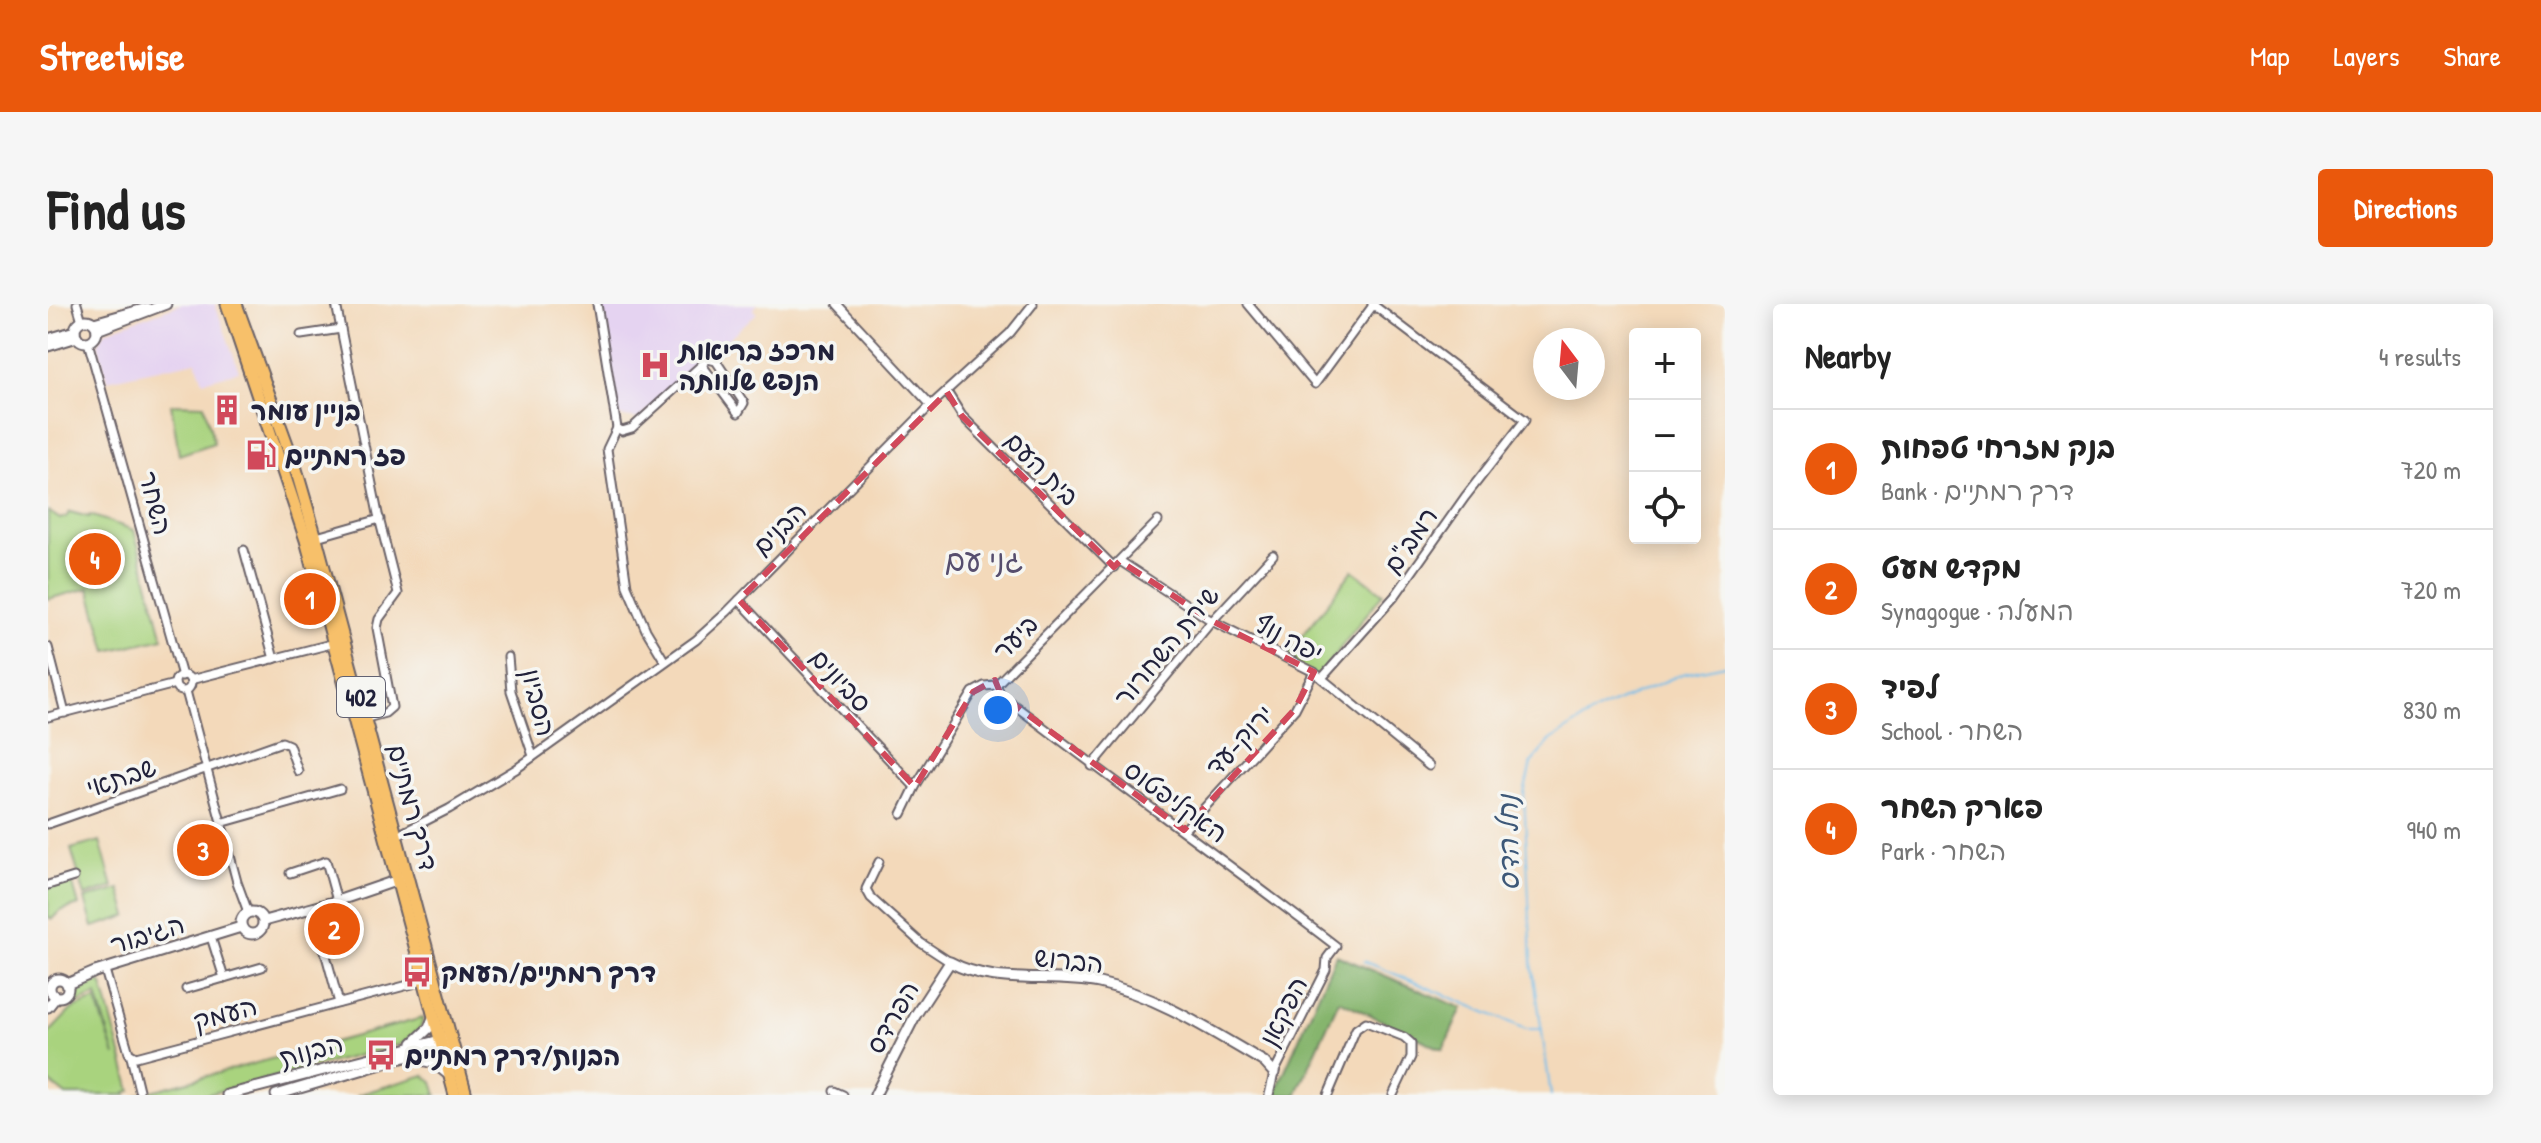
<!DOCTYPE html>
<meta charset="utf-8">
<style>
body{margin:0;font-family:"Patrick Hand","Playpen Sans Hebrew",sans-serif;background:#f6f6f6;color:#222}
.controls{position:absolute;right:24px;top:24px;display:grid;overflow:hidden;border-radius:8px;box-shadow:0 4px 20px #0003}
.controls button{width:72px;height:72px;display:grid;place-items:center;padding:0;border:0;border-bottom:2px solid #e0e0e0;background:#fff;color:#222;font:40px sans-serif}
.compass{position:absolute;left:1485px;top:24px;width:72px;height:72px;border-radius:50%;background:#fff;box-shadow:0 4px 20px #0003;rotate:344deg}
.you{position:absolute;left:950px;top:406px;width:28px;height:28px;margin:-20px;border:6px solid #fff;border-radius:50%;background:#1a73e8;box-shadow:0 0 0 12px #1a73e833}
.badge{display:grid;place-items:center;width:52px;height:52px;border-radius:50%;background:#ea580c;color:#fff;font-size:26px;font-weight:700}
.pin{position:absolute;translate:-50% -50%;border:4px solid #fff;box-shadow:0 2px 8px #0006}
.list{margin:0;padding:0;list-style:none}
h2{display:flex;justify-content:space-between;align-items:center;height:104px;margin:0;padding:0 32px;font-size:34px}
h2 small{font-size:26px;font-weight:400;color:#767676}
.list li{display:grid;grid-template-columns:52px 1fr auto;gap:24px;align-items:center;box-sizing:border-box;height:120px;padding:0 32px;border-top:2px solid #e0e0e0}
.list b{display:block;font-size:30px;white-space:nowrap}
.list p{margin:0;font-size:26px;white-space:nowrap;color:#767676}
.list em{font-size:26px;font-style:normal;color:#767676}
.icon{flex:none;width:44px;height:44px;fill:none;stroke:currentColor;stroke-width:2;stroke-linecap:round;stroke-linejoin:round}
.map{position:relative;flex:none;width:1677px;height:791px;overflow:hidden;border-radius:8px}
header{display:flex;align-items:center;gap:48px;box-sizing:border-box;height:112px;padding:0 40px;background:#ea580c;color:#fff}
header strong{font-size:38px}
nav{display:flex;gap:44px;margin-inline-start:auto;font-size:28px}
.intro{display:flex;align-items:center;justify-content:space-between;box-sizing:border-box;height:192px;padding:0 48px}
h1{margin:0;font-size:56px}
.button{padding:20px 36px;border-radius:8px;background:#ea580c;color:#fff;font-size:28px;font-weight:700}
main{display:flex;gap:48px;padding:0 48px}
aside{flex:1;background:#fff;border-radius:8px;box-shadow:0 4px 20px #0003}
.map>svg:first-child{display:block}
.built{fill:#e5d3f1}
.green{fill:#a9d37e;stroke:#667a5c;stroke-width:2}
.forest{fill:#86b56d;stroke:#546c54;stroke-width:2}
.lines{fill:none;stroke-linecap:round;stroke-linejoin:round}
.stream{stroke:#70bdea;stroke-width:2}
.minor-casing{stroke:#6b6267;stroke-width:11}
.tertiary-casing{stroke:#6b6267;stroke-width:13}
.primary-casing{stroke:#6b6267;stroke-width:15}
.minor{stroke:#fff;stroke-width:7}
.tertiary{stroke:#fff;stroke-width:9}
.primary{stroke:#f7c06b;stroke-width:11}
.marked{fill:none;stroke:#d1495b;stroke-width:6;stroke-dasharray:16 10;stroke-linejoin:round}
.labels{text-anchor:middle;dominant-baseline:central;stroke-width:7;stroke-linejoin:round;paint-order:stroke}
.shield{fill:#f6f6f2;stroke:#626272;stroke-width:2}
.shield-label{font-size:24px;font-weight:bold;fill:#22223b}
.poi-label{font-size:26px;font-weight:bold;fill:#22223b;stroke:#f6f6f2;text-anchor:start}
.street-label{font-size:26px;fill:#22223b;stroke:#f6f6f2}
.water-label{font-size:28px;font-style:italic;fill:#3d5878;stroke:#f6f6f2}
.quarter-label{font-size:30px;fill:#564e6e;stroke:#f6f6f2}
</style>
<header>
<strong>Streetwise</strong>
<nav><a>Map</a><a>Layers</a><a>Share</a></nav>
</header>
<div class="intro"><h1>Find us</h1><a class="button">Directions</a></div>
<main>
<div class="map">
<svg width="1677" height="791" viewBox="0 0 1677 791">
<rect width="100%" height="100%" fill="#f6f6f2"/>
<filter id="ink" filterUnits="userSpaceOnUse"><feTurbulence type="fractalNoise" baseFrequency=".0125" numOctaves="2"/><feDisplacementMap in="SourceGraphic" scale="16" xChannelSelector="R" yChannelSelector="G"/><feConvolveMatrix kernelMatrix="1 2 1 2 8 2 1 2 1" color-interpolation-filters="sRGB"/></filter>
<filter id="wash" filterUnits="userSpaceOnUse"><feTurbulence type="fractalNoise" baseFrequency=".006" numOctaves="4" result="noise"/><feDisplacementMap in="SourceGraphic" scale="32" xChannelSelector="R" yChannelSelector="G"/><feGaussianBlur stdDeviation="1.8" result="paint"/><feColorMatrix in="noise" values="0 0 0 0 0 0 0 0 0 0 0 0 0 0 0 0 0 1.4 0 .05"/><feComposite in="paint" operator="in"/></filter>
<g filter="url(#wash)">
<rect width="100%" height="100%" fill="#f3d9ba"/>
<!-- built -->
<g class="built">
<path d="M133 0H167L191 67 155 77 148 57 59 76 50 40 58 27Z"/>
<path d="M552 0H710L705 5 709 9 591 115 570 112Z"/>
</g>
<!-- green -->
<g class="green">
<path d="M123 100 156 101 166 139 131 151Z"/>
<path d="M0 207 12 215 18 213 22 208 41 213 42 211 86 226 115 334 59 347 41 284 0 295Z"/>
<path d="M1305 266 1335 289 1267 377 1236 356Z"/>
<path d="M52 537 65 583 37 592 23 545Z"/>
<path d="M24 577 31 601 12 607 4 615 0 613V584Z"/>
<path d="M72 585 80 612 45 623 37 595Z"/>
<path d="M51 677 54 680 83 787 78 788 79 791H18L0 777V730L24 705 48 696 67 752 49 691 22 702 31 688Z"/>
<path d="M375 714 373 723 354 740 157 791H89Z"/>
<path d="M376 771 385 778 389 791H309Z"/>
</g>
<!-- forest -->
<path class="forest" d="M1288 651 1414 704 1395 746 1291 696 1248 791H1226Z"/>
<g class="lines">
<!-- stream -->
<g class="stream">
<path d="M1316 657 1478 725H1494"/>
<path d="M1503 791 1484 659 1476 490 1483 459 1503 436 1550 406 1634 370 1677 361"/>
</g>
</g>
</g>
<g filter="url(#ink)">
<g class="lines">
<!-- minor casing -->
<g class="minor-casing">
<g id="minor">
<path d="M29 0 34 17"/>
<path d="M288 0 330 210 350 289 331 315 329 324 344 403 337 409 315 415"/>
<path d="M549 0 569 124 574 127 584 124 660 55 668 57 696 99 690 109 654 61"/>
<path d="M789 0 883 101"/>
<path d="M1200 0 1267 80 1326 0"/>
<path d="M253 31 293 25"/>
<path d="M40 38 134 372"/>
<path d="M899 88 914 112 1066 263"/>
<path d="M569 124 559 145 579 282 598 326 616 356"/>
<path d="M265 234 332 215"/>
<path d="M196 246 226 355"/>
<path d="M1072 257 1164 317 1266 368 1381 462"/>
<path d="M691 296 867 483"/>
<path d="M0 343 17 409"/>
<path d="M460 353 463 387 485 452"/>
<circle cx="135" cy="379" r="8"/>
<path d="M1274 374 1347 292 1417 193 1477 116 1324 0"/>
<path d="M142 376 287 339"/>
<path d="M948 381 953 391C1064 476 1177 557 1288 642L1279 654 1278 666 1226 769 1221 791"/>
<path d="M138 387 189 578 200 608"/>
<path d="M0 413 127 380"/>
<path d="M1044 462 1164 317 1225 251"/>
<path d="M854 510 867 483 925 388 936 382 948 381 1110 217"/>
<path d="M173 519 292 485"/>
<path d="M0 520 234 438 241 441 250 467"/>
<path d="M1136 526 1247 405 1266 368"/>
<path d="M346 533 401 505 468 465 648 336 679 308 883 101 962 29 985 0"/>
<path d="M831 558 818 585 823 594 873 639 902 658"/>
<path d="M242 569 278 557 289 597"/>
<path d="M0 581 26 573"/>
<path d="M265 604 291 699"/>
<path d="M163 633 176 674"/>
<path d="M57 666 81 749 88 753 368 679"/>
<path d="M138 685 214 663"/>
<path d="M83 753 91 786"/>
<path d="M786 787 795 791"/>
<path d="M1280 791 1308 725 1318 718 1356 733 1363 739V753L1345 791"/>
</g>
</g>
<!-- tertiary casing -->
<g class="tertiary-casing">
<g id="tertiary">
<circle cx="38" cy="27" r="11"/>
<path d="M46 19 99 4"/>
<path d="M49 26 118 0"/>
<path d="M0 35 27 27"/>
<path d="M0 42 29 33"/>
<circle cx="204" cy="619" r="11"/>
<path d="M216 617 289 597 353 575"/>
<circle cx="11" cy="684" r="9"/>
<path d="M19 680 47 668 193 623"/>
<path d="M0 703 8 693"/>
<path d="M365 739 381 724 386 711"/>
<path d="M365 754 386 759 401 771"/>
<path d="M179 791 396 735"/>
<path d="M228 791 398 741"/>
<path d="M827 791 867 712 902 658C947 683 1002 669 1051 679 1111 692 1164 728 1216 758L1226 769"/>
</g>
</g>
<!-- primary casing -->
<g class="primary-casing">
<g id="primary">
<path d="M179 0 258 236 407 791"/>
<path d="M188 0 248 165 268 234 418 791"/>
</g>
</g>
<!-- minor -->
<use href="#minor" class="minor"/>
<!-- tertiary -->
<use href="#tertiary" class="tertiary"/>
<!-- primary -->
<use href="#primary" class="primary"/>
</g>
</g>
<!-- marked area -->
<path class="marked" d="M899 88 914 112 1066 263 1072 257 1164 317 1266 368 1247 405 1136 526 953 391 947 376 925 388 867 483 691 296Z"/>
<!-- icons -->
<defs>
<g id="hospital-bare" transform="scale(2.4)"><path d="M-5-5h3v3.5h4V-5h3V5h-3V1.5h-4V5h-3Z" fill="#d1495b" stroke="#f6f6f2" stroke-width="2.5" paint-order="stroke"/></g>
<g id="building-bare" transform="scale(2.4)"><path d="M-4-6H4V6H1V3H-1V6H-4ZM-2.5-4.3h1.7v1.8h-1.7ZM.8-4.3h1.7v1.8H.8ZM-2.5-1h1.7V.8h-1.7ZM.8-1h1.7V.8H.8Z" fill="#d1495b" stroke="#f6f6f2" stroke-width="2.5" paint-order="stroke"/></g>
<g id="fuel-bare" transform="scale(2.4)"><path d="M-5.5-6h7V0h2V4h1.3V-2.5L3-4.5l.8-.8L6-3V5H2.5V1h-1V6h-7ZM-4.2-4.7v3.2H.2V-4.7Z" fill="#d1495b" stroke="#f6f6f2" stroke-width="2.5" paint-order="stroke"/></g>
<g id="bus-bare" transform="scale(2.4)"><path d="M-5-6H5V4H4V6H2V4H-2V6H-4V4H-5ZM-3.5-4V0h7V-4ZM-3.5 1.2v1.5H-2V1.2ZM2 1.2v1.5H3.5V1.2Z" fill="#d1495b" stroke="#f6f6f2" stroke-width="2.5" paint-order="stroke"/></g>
</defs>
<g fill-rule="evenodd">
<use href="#hospital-bare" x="607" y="61"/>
<use href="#building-bare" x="179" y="106"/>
<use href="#fuel-bare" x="213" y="151"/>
<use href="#bus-bare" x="369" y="668"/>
<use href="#bus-bare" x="333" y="751"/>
</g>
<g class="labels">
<!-- shield labels -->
<rect class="shield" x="289" y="373" width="48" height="40" rx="6"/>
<g class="shield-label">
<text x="313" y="393">402</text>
</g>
<!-- poi labels -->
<g class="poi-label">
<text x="631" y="46">מרכז בריאות<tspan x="631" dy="30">הנפש שלוותה</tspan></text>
<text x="203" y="106">בניין עומר</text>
<text x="237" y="151">פז רמתיים</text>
<text x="393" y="668">דרך רמתיים/העמק</text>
<text x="357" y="751">הבנות/דרך רמתיים</text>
</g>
<!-- street labels -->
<g class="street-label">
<text transform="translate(994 164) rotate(45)">בית העם</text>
<text transform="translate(108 199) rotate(75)">השחר</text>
<text transform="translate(731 224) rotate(-45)">הבנים</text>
<text transform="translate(1362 236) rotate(-55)">רמב"ם</text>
<text transform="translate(967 333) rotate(-45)">ביער</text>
<text transform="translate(1241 334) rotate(28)">יפה נוף</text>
<text transform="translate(1118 342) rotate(-50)">שירת השחרור</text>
<text transform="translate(793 376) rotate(47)">סביונים</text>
<text transform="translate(491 398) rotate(76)">הסביון</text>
<text transform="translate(1191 436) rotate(-47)">ירוק-עד</text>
<text transform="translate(73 473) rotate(-19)">שבתאי</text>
<text transform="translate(1128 497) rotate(36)">האקליפטוס</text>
<text transform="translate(365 503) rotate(75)">דרך רמתיים</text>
<text transform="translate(99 630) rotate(-17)">הגיבור</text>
<text transform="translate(1021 656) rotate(6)">הברוש</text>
<text transform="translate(1235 707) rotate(-63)">הפקאן</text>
<text transform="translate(177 709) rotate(-15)">העמק</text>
<text transform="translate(844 713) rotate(-60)">הפרדס</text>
<text transform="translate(263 746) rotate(-15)">הבנות</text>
</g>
<!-- water labels -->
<g class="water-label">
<text transform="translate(1460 539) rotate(-91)">נחל הדס</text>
</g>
<!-- quarter labels -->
<g class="quarter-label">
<text x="936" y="256">גני עם</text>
</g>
</g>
</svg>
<div class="controls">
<button>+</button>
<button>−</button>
<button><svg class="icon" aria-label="locate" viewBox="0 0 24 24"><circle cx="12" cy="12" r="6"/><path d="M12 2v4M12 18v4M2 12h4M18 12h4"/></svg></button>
</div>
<svg class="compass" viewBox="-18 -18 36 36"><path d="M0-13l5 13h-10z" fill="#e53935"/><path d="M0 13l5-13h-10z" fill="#767676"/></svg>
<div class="you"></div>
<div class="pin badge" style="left:262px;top:295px">1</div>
<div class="pin badge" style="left:286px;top:625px">2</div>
<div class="pin badge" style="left:155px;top:546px">3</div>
<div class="pin badge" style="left:47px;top:255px">4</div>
</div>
<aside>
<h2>Nearby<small>4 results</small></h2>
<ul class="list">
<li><span class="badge">1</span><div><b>בנק מזרחי טפחות</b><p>Bank · דרך רמתיים</p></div><em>720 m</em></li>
<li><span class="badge">2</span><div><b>מקדש מעט</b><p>Synagogue · המעלה</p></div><em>720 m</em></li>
<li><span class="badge">3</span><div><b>לפיד</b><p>School · השחר</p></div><em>830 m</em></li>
<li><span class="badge">4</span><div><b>פארק השחר</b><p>Park · השחר</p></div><em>940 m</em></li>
</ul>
</aside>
</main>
